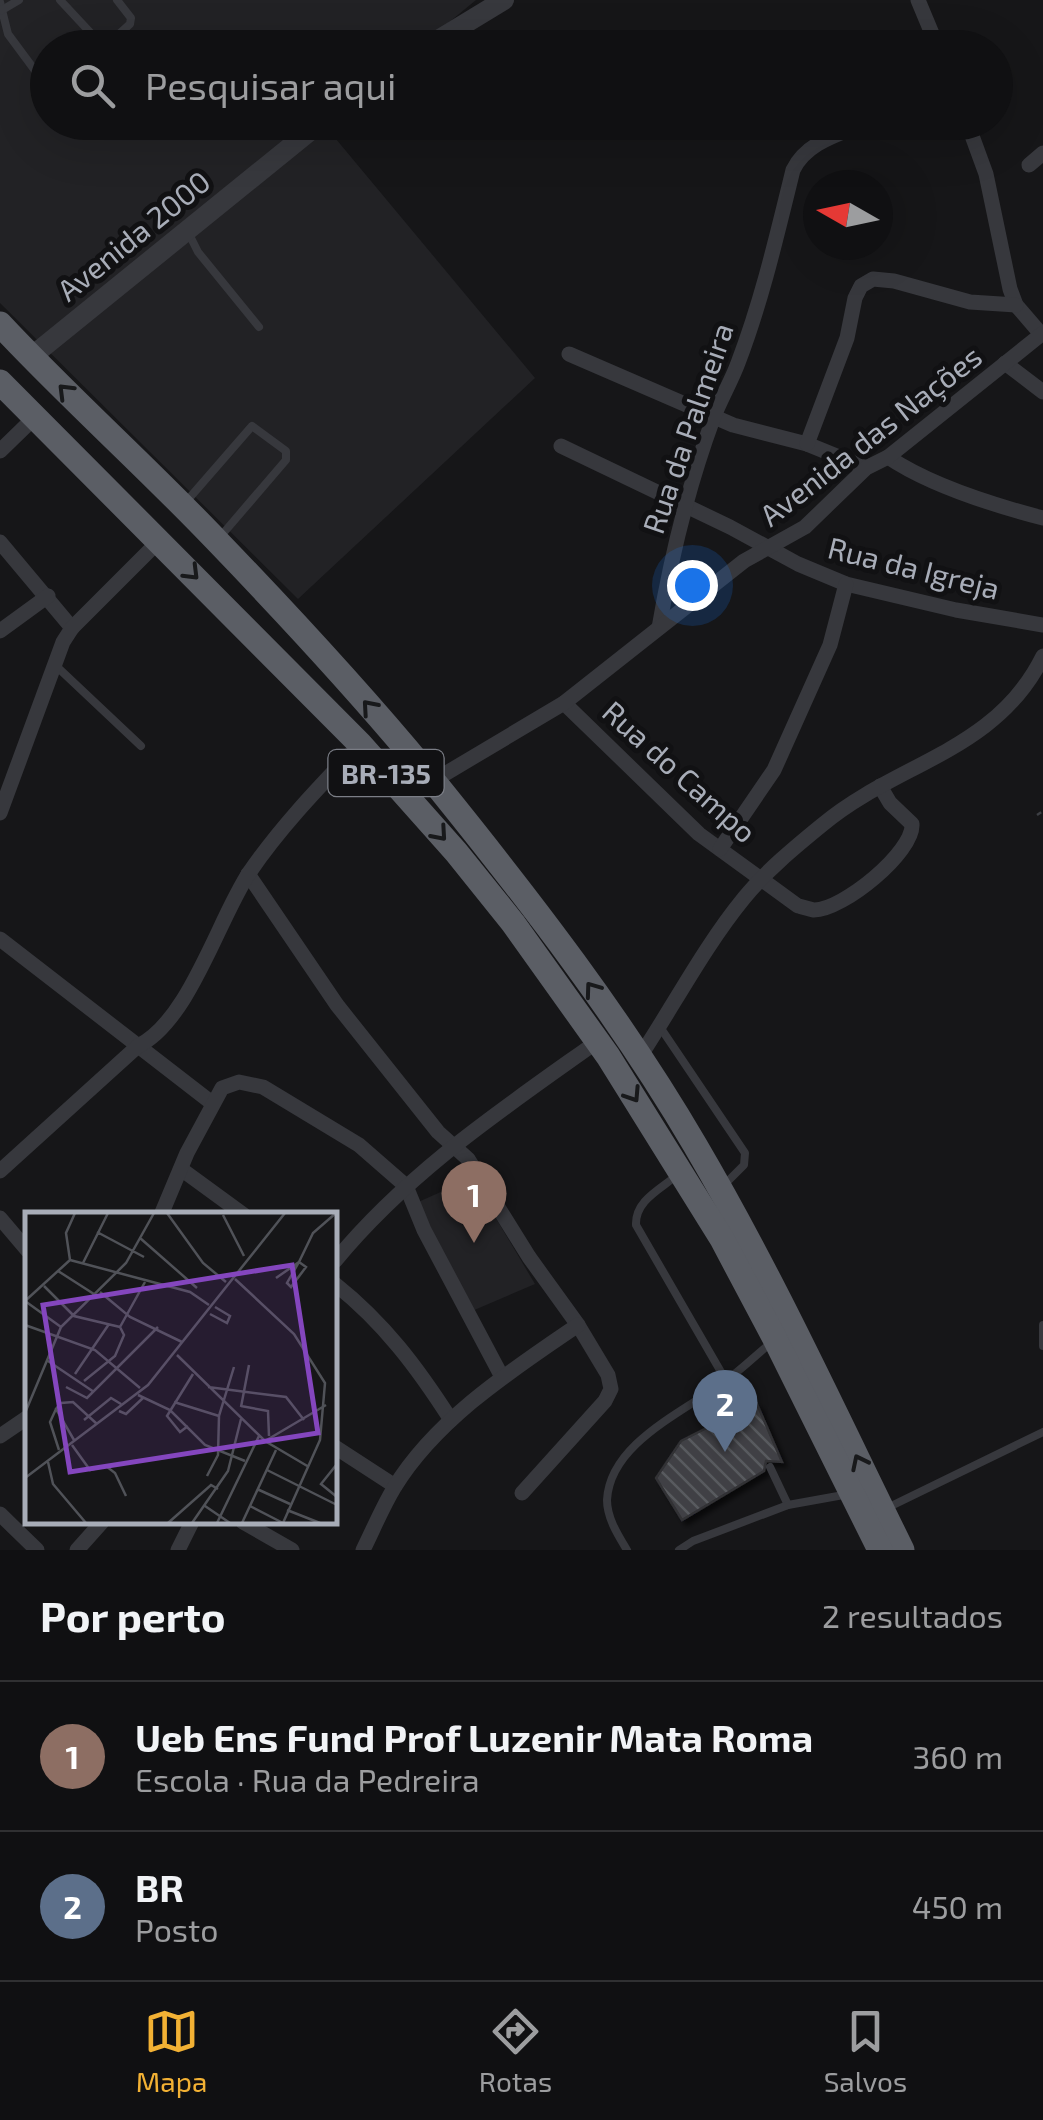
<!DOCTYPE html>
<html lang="pt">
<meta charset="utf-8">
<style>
body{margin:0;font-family:"Exo 2",sans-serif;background:#19191b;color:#f1f3f6}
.compass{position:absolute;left:803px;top:170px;width:90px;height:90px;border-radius:50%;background:#101012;box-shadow:0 10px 40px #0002;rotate:279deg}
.you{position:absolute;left:692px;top:585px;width:35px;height:35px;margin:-25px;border:8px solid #fff;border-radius:50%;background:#1a73e8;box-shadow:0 0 0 15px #1a73e833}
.badge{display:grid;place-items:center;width:65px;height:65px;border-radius:50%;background:#f2b134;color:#fff;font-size:32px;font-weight:700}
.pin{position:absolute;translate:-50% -82px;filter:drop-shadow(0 2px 5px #0008)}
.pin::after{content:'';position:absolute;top:52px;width:35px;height:30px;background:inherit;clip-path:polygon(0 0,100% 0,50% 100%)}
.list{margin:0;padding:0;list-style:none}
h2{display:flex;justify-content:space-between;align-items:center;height:130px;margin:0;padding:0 40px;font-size:42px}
h2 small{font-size:32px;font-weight:400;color:#9c9d9f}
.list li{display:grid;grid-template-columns:65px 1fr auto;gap:30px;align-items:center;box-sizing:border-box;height:150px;padding:0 40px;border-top:2px solid #303032}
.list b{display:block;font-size:38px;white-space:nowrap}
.list p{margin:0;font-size:32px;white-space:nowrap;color:#9c9d9f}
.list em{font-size:32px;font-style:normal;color:#9c9d9f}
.icon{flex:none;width:55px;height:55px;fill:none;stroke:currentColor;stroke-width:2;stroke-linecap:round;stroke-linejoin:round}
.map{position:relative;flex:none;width:1043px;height:1550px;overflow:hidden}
.search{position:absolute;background:#101012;box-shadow:0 10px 40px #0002;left:30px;right:30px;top:30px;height:110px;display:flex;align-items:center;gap:25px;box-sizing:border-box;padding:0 35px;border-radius:55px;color:#9c9d9f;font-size:38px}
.sheet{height:430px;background:#101012}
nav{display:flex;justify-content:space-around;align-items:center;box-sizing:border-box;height:140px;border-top:2px solid #303032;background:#101012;font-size:28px;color:#9c9d9f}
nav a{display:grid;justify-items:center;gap:5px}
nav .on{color:#f2b134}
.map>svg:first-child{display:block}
.built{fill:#222225}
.building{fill:url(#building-back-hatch);stroke:#303034;stroke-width:2.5;filter:url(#shadow)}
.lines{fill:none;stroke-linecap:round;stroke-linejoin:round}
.path{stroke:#3d3f44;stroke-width:2.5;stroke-dasharray:5 8;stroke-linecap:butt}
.service{stroke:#37383d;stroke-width:8}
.minor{stroke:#37383d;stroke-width:15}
.tertiary{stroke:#37383d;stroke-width:20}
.trunk{stroke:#5b5e65;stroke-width:25}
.oneway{stroke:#18191b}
.labels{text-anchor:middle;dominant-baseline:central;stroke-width:10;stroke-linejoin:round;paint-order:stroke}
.shield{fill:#111113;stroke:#7b7e86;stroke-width:2.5}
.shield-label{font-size:28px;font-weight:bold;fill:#a8adb8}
.street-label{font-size:30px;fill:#a8adb8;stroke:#111113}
.inset-road{fill:none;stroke:#505258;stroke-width:2.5}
.view{fill:#8446be;fill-opacity:0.15;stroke:#8446be;stroke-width:5}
.inset-edge{fill:none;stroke:#a8adb8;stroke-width:5}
</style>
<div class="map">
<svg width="1043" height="1550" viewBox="0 0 1043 1550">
<defs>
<pattern id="building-back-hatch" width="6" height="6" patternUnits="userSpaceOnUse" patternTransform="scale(2.5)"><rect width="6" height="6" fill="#404145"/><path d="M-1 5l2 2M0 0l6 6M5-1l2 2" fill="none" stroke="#595a5e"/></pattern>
<filter id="shadow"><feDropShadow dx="4.5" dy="4.5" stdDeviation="2.5" flood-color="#0009"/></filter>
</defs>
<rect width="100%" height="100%" fill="#161618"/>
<!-- built -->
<g class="built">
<path d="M0 0H476L419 47 48 48V122L330 123 326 127 535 378 298 599 0 303Z"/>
<path d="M472 1178 535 1284 472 1311 416 1203Z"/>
</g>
<!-- building -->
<path class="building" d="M757 1404 782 1462 766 1461 764 1471 682 1520 656 1478 681 1441 736 1413 746 1417 750 1407Z"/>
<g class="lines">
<!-- path -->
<path class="path" d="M1037 815 1043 811"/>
<!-- service -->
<g class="service">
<path d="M60 0 101 44 107 45 130 24 131 18 117 0"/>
<path d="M0 2 8 34 48 88"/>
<path d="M2 10 19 0"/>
<path d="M189 234 198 252 259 327"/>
<path d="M185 503 252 426 286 451V460L220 537"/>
<path d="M54 664 141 746"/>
<path d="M660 1027 745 1153 744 1165 723 1186"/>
<path d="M676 1176C659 1190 635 1201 636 1225L743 1410"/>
<path d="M1043 1325V1346"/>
<path d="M770 1467 788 1505"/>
<path d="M887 1508 1043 1432"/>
<path d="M627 1550C618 1535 607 1518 607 1500 610 1443 684 1412 724 1382 741 1370 756 1355 772 1342"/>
<path d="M679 1550 693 1541 788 1505 849 1494"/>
</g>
<!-- minor -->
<g class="minor">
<path d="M918 0 938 48"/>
<path d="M967 122 986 174 1010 289 1016 305 1041 334"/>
<path d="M1029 165 1043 153"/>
<path d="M569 354 733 425 807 444 866 468"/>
<path d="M1005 363 1043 392"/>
<path d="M807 444 847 338 855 298 861 286 873 279 894 281 970 302 1016 305"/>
<path d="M561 446 730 527 798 564 846 584 956 610 1043 625"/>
<path d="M0 451 35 417"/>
<path d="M888 457C931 486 993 505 1043 518"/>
<path d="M0 542 72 628"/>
<path d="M659 628C671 557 688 487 713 419 720 400 731 382 738 363 762 300 777 235 793 170 807 141 841 134 868 122"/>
<path d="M0 631 48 596"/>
<path d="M564 703 699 834 798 906C800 906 812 910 814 910 843 910 914 852 912 824L890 803 880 786"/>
<path d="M433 781 564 703 744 561 805 527 866 468 888 457 1043 333"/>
<path d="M0 813 63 642 72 628 159 541"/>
<path d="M720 849 774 770 830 645 846 584"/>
<path d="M248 874 337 1005 438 1132 468 1159 529 1257 578 1325 608 1375 611 1389 605 1401 522 1493"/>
<path d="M0 939 212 1103"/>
<path d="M639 1058C674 1005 704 947 744 898 766 871 795 847 822 825 897 762 996 752 1043 656"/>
<path d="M181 1169 244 1215"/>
<path d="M0 1171 138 1046C189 1021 218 920 249 873 281 826 321 785 360 744"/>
<path d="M161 1215 187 1153 222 1088 239 1082 263 1087 359 1145 406 1186 424 1230 502 1377"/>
<path d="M0 1218 28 1251"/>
<path d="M335 1261C409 1171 504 1108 598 1041"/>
<path d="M335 1284C384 1323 417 1367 451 1420"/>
<path d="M0 1436 28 1417"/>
<path d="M335 1447 395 1486"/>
<path d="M0 1514 37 1550"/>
<path d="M243 1522 292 1550"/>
<path d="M77 1550 102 1522"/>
<path d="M178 1550 192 1522"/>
<path d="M363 1550C373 1530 382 1508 394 1488 436 1419 512 1370 578 1325"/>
</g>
<!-- tertiary -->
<g class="tertiary">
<path d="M425 48 504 0"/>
<path d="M31 357 321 122"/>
</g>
<!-- trunk -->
<g class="trunk">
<path d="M0 324C70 399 147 467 218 542 294 621 370 703 439 788 531 902 622 1020 695 1145 772 1276 835 1414 902 1550"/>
<path d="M0 382 360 744 456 852 513 923 608 1056 722 1239 775 1339 880 1550"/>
</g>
</g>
<!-- one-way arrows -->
<defs><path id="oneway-chevron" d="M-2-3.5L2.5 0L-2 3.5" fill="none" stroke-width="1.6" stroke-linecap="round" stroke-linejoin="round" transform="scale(2.5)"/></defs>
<g class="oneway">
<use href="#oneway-chevron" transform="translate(65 391) rotate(-135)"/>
<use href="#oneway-chevron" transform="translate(192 573) rotate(45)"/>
<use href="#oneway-chevron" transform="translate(369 707) rotate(-131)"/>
<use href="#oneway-chevron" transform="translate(440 834) rotate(49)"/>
<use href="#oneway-chevron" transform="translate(592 989) rotate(-126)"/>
<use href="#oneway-chevron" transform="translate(633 1095) rotate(57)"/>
<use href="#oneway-chevron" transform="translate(859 1462) rotate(-116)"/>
</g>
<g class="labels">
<!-- shield labels -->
<rect class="shield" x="328.5" y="750" width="115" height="46" rx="8"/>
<g class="shield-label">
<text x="386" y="773">BR-135</text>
</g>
<!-- street labels -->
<g class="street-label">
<text transform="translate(133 235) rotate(-39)">Avenida 2000</text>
<text transform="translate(687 428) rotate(-71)">Rua da Palmeira</text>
<text transform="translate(870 435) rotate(-38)">Avenida das Nações</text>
<text transform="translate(914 567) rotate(14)">Rua da Igreja</text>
<text transform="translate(680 771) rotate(42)">Rua do Campo</text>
</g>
</g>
<!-- overview -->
<g transform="translate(25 1212)">
<rect width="312" height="312" fill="#161618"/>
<path class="inset-road" d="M142 1 178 51 201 70M198 3 219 44M72 20 119 45M115 26 172 76M45 48 165 80 184 93M45 48 41 21 50 1M274 50 281 55 266 75 262 71ZM58 51 83 1M33 59 72 84M251 66 274 50 288 21 311 1M210 67 269 122 300 171 295 228 258 311M19 74 49 104 95 115M75 80 105 105 157 130M0 89 45 48M0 89 36 115M185 102 202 111 205 104 190 95M0 113 70 138 115 176M95 115 120 70M152 143 240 229 284 255M23 149 69 180M50 162 84 112M59 169 90 144 99 123 95 115M41 175 62 186 133 115M183 175 261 185 279 208M113 183 145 198 180 233 220 249M149 190 194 204M216 194 243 199 244 224M216 195 224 153M31 197 25 210 34 238M94 199 101 202 119 185M0 201 36 115 101 51 129 1M59 208 86 186 96 192M163 214 155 220 142 204 168 162M49 228 31 197 36 191 48 190 72 212M240 229 301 193M47 233 65 258 81 254 90 261 101 284M23 250 28 272 61 311M312 252 296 272 312 285M242 258 312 293M182 264 193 243 194 204 209 155M0 266 123 173 260 1M232 277 265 292M180 294 205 311M225 294 258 311M262 298 295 311M143 311 186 273 193 277M167 311 203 259 216 207M192 311 234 224M217 311 251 238"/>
<path class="view" d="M267 53 293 221 45 260 18 93Z"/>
<rect width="312" height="312" class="inset-edge"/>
</g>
</svg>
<svg class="compass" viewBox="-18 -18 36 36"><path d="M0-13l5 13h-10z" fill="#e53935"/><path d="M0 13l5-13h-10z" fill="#9c9d9f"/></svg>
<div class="you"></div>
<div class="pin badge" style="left:474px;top:1243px;background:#8d6e63">1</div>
<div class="pin badge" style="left:725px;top:1452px;background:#5c6f8a">2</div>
<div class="search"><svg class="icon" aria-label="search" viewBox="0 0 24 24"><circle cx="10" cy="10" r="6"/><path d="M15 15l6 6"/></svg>Pesquisar aqui</div>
</div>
<section class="sheet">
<h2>Por perto<small>2 resultados</small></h2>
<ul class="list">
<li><span class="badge" style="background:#8d6e63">1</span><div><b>Ueb Ens Fund Prof Luzenir Mata Roma</b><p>Escola · Rua da Pedreira</p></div><em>360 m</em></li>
<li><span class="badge" style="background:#5c6f8a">2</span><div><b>BR</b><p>Posto</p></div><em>450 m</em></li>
</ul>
</section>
<nav>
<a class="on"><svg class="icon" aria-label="map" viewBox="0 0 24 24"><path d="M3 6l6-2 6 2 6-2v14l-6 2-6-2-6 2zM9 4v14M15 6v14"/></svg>Mapa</a>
<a><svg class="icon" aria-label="directions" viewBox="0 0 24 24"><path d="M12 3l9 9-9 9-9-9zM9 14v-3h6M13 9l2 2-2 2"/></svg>Rotas</a>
<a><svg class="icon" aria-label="saved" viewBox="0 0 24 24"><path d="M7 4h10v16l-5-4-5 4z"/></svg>Salvos</a>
</nav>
